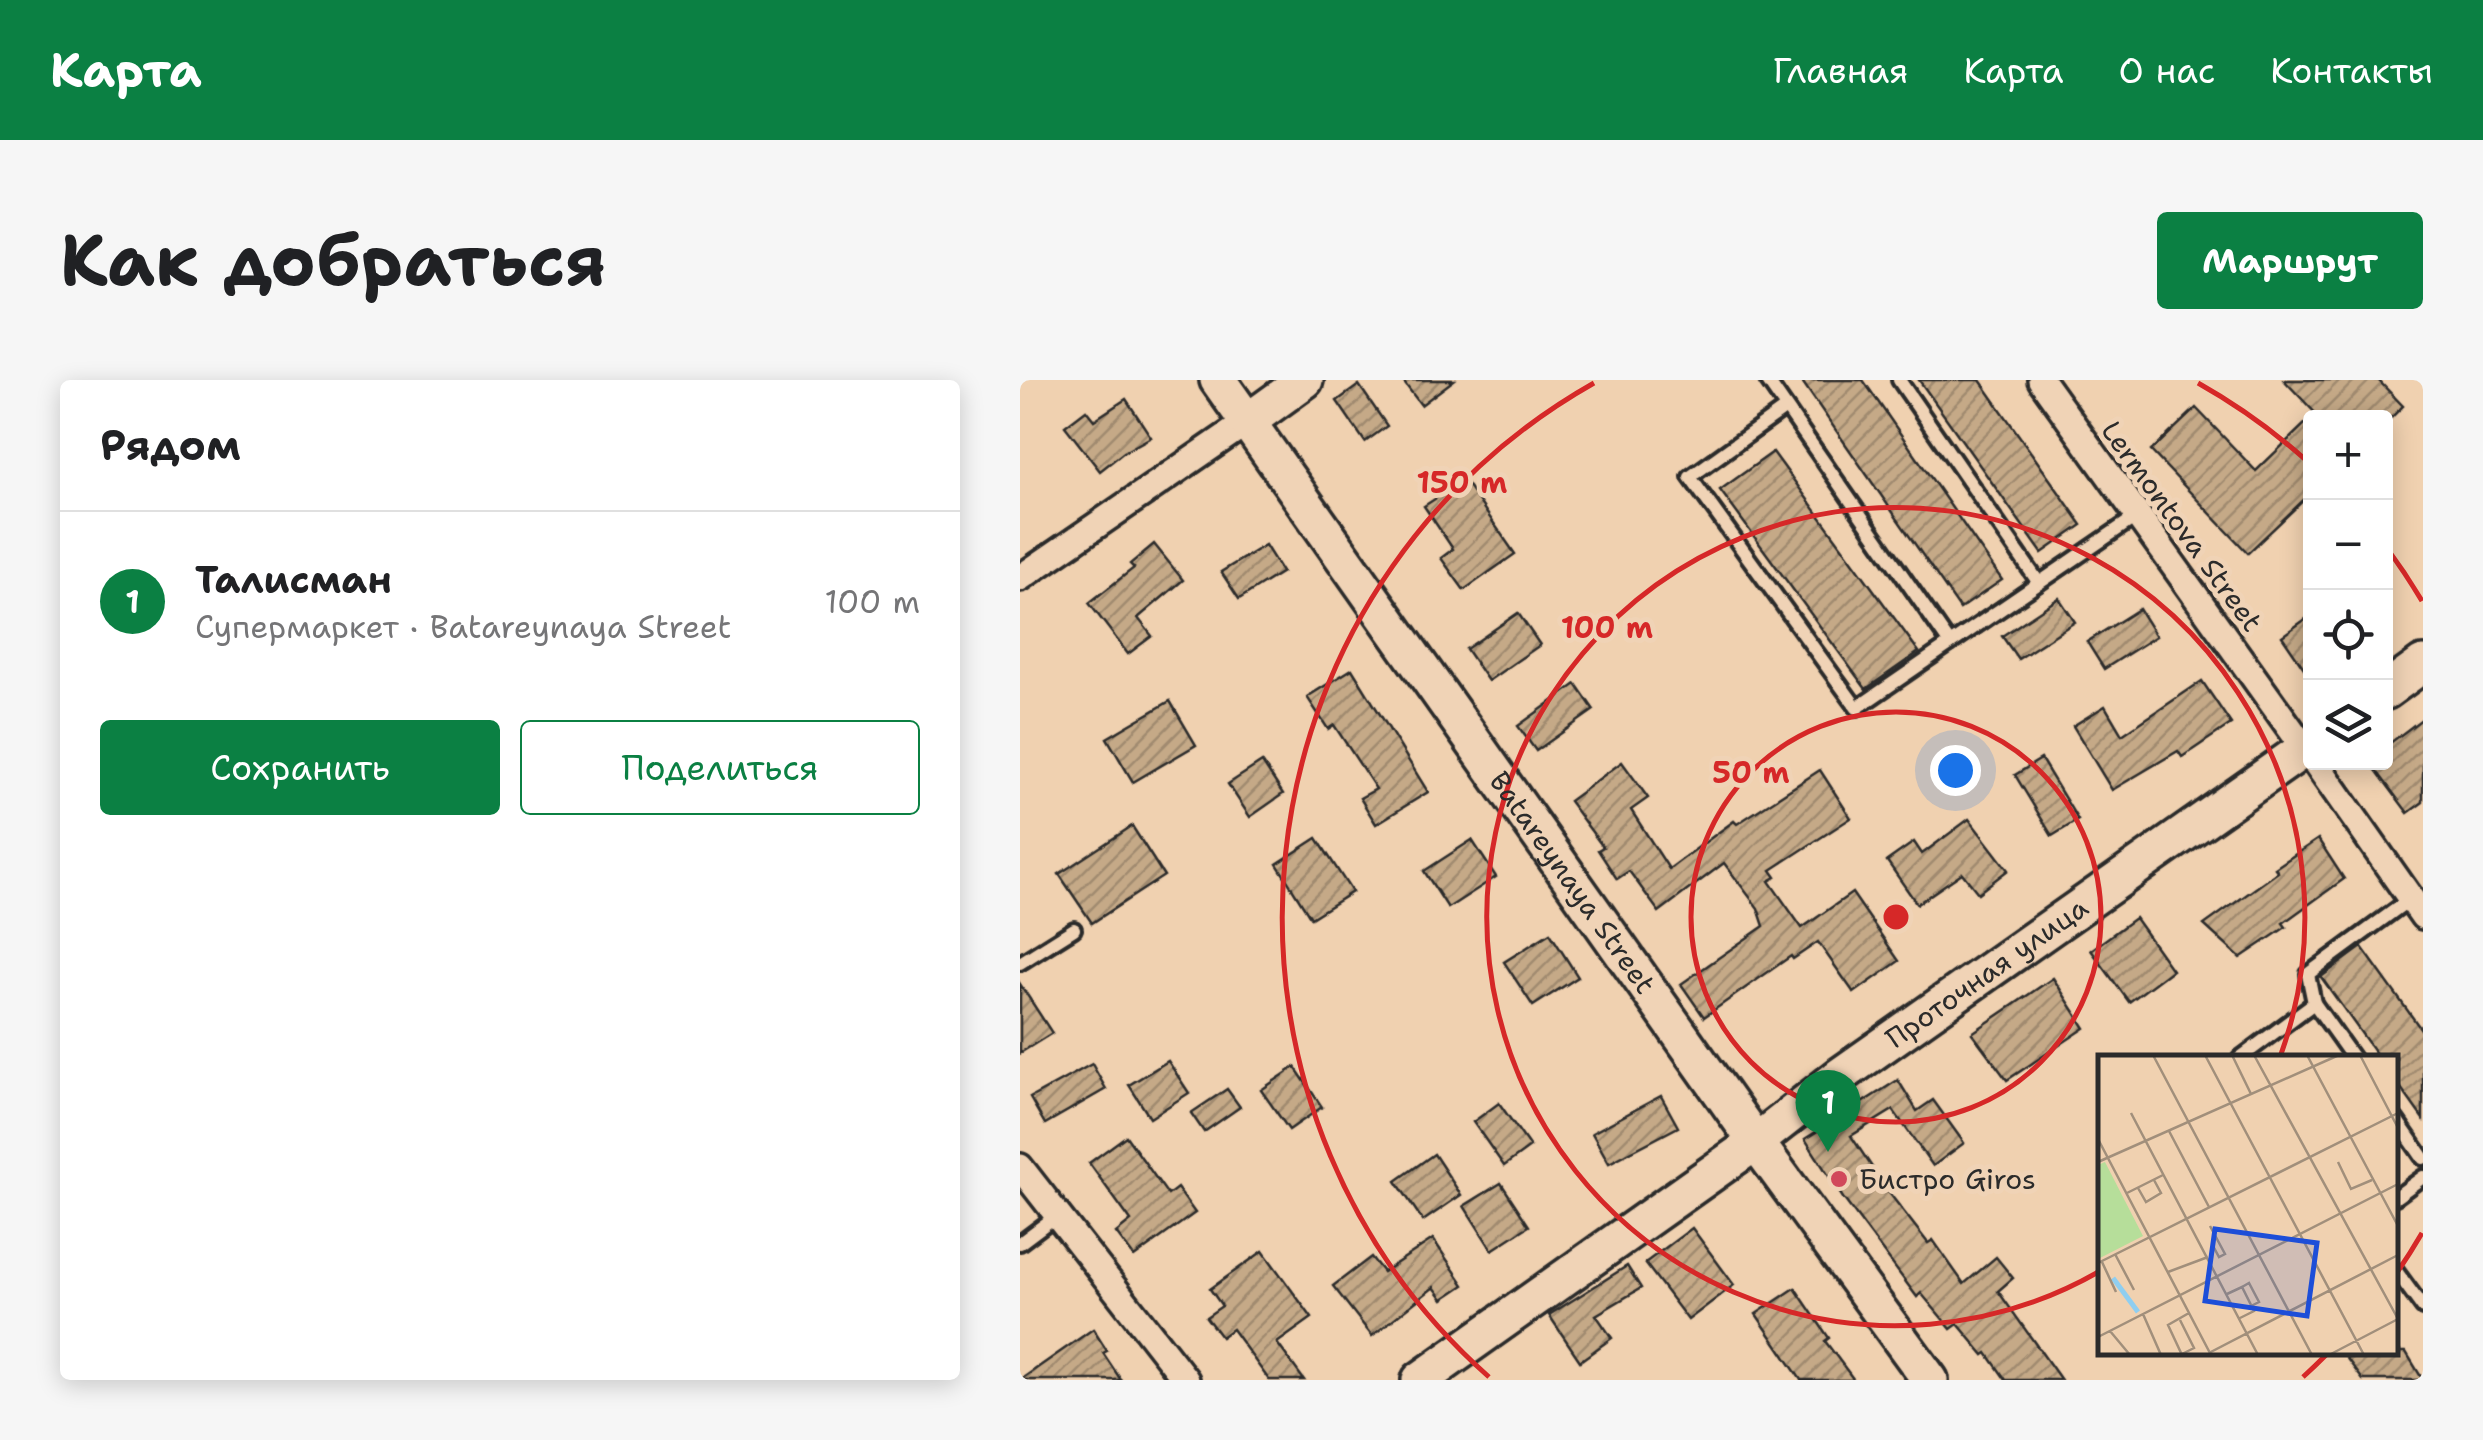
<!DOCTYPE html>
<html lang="ru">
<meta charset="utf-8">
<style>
body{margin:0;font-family:"Shantell Sans",sans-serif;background:#f6f6f6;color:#202124}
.controls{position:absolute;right:30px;top:30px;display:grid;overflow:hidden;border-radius:10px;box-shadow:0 5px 25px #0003}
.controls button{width:90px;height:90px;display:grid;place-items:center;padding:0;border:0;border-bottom:2px solid #e0e0e0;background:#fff;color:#202124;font:50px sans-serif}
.you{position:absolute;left:935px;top:390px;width:35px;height:35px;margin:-25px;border:8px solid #fff;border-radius:50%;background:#1a73e8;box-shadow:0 0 0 15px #1a73e833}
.badge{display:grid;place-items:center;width:65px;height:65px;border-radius:50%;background:#0b8043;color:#fff;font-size:32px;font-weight:700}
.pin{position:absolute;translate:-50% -82px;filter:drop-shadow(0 2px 5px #0008)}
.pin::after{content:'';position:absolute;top:52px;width:35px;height:30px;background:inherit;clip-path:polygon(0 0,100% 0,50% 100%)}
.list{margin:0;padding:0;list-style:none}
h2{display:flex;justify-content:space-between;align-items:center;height:130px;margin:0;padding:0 40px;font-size:42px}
h2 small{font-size:32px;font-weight:400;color:#757577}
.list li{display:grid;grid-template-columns:65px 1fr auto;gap:30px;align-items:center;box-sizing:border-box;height:180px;padding:0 40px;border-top:2px solid #e0e0e0}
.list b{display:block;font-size:38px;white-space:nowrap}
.list p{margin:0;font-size:32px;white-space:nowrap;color:#757577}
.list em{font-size:32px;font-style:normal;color:#757577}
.actions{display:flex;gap:20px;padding:30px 40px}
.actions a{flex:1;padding:22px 0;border:2px solid #0b8043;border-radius:10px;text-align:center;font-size:35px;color:#0b8043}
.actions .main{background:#0b8043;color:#fff}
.icon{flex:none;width:55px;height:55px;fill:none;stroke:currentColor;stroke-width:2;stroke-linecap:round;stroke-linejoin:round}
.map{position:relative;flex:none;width:1403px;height:1000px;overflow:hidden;border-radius:10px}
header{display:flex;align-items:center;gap:60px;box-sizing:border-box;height:140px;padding:0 50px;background:#0b8043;color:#fff}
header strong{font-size:48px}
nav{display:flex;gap:55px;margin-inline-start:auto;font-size:35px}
.intro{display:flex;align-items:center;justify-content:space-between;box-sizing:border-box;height:240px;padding:0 60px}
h1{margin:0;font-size:70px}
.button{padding:25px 45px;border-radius:10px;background:#0b8043;color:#fff;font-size:35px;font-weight:700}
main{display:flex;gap:60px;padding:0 60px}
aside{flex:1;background:#fff;border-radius:10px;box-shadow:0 5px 25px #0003}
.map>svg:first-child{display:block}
.building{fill:url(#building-hatch);stroke:#2b2b2b;stroke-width:2.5}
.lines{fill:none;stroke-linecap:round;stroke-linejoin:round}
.lane-casing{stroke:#2b2b2b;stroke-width:20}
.street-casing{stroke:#2b2b2b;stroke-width:32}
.secondary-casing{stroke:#2b2b2b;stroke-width:42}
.lane{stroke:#f0d3b6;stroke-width:12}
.street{stroke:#f0d3b6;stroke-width:25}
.secondary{stroke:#f0d3b6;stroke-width:35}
.ring{fill:none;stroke:#d62828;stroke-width:5}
.poi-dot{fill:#d1495b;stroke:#f0d3b6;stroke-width:4}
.labels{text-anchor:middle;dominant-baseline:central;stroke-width:10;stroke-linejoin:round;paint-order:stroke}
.street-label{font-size:28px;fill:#2b2b2b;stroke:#f0d3b6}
.poi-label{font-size:28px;fill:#2b2b2b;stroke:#f0d3b6;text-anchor:start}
.inset-river{fill:none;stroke:#8fcef0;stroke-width:5}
.inset-road{fill:none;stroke:#a18f7b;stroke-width:2.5}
.view{fill:#1d4ed8;fill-opacity:0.15;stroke:#1d4ed8;stroke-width:5}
.inset-edge{fill:none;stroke:#2b2b2b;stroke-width:5}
.centre{fill:#d62828;stroke:#f0d3b6;stroke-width:5}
.ring-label{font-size:30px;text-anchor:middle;font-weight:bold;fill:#d62828;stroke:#f0d3b6;stroke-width:10;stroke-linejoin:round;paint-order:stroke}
</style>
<header>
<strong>Карта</strong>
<nav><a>Главная</a><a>Карта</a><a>О нас</a><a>Контакты</a></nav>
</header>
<div class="intro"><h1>Как добраться</h1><a class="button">Маршрут</a></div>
<main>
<aside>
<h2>Рядом<small></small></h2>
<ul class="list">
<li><span class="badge">1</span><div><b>Талисман</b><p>Супермаркет · Batareynaya Street</p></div><em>100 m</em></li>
</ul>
<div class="actions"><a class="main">Сохранить</a><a>Поделиться</a></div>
</aside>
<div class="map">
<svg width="1403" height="1000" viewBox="0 0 1403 1000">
<defs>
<pattern id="building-hatch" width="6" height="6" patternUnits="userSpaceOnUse" patternTransform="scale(2.5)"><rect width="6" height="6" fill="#c5a987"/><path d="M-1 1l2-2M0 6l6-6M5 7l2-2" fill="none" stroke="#a08a6f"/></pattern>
</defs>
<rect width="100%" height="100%" fill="#f0d1b0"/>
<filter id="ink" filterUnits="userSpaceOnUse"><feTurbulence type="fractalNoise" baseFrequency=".01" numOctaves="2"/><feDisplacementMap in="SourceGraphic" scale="20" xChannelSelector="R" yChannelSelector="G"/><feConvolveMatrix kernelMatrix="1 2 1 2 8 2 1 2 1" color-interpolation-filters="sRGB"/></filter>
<g filter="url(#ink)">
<!-- building -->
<g class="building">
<path d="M382 0H434L401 25Z"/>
<path d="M781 0H843L982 200 940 229Z"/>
<path d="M899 0H960L1062 145 1022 173Z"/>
<path d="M1264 0H1358L1383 26 1371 38H1300Z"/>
<path d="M339 5 367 46 345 62 317 21Z"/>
<path d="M106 19 131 57 104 72 80 91 45 46 66 30 74 40Z"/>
<path d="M1176 28 1236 91 1290 39V114L1228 173 1131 71Z"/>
<path d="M753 72 899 272 846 309 700 110Z"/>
<path d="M444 100 495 174 444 210 421 178 433 169 404 126Z"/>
<path d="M134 164 163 200 118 238 132 256 108 274 69 223 114 188 110 184Z"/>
<path d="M245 165 262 192 219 219 201 192Z"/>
<path d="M1039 218 1055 242 998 279 982 256Z"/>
<path d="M1119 229 1136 256 1084 289 1067 262Z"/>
<path d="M498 233 520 265 468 301 446 269Z"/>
<path d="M1290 236V297L1262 256Z"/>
<path d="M332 289 408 412 356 444 340 418 356 409 314 345 308 349 287 317Z"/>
<path d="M1182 301 1211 344 1162 377 1158 371 1092 410 1053 346 1085 326 1102 355Z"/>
<path d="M556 304 574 330 516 371 498 346Z"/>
<path d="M150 321 176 365 113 402 87 358Z"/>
<path d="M1403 338V422L1388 433 1350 382H1366V366Z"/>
<path d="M1021 379 1058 440 1032 456 995 395Z"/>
<path d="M242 382 263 414 230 437 208 404Z"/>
<path d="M602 382 628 418 611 430 649 489 714 441 717 444 800 390 831 438 751 490 756 497 749 501 782 548 832 513 879 581 834 613 798 562 773 579 771 576 684 637 661 604 744 546 738 528 704 483 639 532 609 491 597 499 578 470 583 467 549 421Z"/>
<path d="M949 439 988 490 958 513 942 493 897 524 867 481 894 462 902 474Z"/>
<path d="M112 446 144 496 72 543 39 494Z"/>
<path d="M297 458 332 512 291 538 257 484Z"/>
<path d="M1298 459 1324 499 1263 543 1266 547 1220 578 1184 545 1258 492 1255 488Z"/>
<path d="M452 460 476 497 428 528 404 491Z"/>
<path d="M1115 538 1152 590 1109 622 1071 570Z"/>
<path d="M530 553 558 597 513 626 484 582Z"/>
<path d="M1342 567 1403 652V739L1376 701V678H1359L1301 597Z"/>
<path d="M1033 598 1065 648 987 700 952 653Z"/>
<path d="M0 604 32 653 0 673Z"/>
<path d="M148 681 169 713 130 738 109 705Z"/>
<path d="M72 684 86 709 25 744 10 718Z"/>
<path d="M275 687 302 727 269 750 241 710Z"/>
<path d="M878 700 897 731 913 720 944 763 913 786 873 730 831 756 870 814 908 863 913 860 944 904 976 877 993 898 978 911 1041 1000H986L967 973 964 975 938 944 931 949 901 913 897 917 823 818 785 759Z"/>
<path d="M207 709 220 727 184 752 171 733Z"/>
<path d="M641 716 658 747 589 783 572 753Z"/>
<path d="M479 723 510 767 484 786 453 742Z"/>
<path d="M106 756 148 815 157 808 175 833 114 877 96 853 111 841 69 783Z"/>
<path d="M414 774 441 815 403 841 376 801Z"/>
<path d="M481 803 509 846 472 870 444 826Z"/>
<path d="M672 848 714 905 668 940 625 883Z"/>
<path d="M413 859 444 905 423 919 414 907 352 956 313 906 351 877 363 892Z"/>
<path d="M243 871 292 938 257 963 284 1000H249L212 949 201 957 186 937 202 926 190 909Z"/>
<path d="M607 886 621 908 576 935 592 958 560 981 529 935Z"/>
<path d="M775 908 809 958 805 961 834 1000H781L736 934Z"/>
<path d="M73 949 87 971 83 973 101 1000H0Z"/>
<path d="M1322 972H1386L1403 1000H1343Z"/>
</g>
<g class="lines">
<!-- lane casing -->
<g class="lane-casing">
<g id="lane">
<path d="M747 0 930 264 1117 136"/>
<path d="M879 0 1019 203"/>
<path d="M766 28 670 97 837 328 930 264"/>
<path d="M0 583 54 549"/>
<path d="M1294 623 1288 594 1390 519"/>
<path d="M1220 678 1294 623 1333 678"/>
<path d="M1376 739 1403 778"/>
<path d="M1376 817 1403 797"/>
<path d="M0 863 36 836"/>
<path d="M1376 891 1403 928"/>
</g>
</g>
<!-- street casing -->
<g class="street-casing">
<g id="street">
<path d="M1021 0 1290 376"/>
<path d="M0 198 227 42"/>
<path d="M1295 382 1403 536"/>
<path d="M0 787 166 1000"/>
</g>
</g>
<!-- secondary casing -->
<g class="secondary-casing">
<g id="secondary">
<path id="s1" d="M198 0 736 762 910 1000"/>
<path d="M227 42 285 0"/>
<path d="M1366 311 1403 284"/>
<path id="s2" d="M400 1000 736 762 821 695 1290 365"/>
</g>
</g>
<!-- lane -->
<use href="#lane" class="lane"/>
<!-- street -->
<use href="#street" class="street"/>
<!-- secondary -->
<use href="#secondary" class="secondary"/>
</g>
</g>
<!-- distance rings -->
<g class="ring">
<circle cx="876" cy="537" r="205"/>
<path d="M1080 891A409 409 0 1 1 1260 677"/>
<path d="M1402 853A614 614 0 0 1 1376 894M1306 975A614 614 0 0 1 1283 997M469 997A614 614 0 0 1 574 3M1178 3A614 614 0 0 1 1287 81M1366 167A614 614 0 0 1 1402 221"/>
</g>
<!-- markers -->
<circle class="poi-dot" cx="819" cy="799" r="10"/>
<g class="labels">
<!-- street labels -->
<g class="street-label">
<text transform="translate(1162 146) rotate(54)">Lermontova Street</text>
<text stroke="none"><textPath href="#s1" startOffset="615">Batareynaya Street</textPath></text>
<text stroke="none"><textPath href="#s2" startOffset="698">Проточная улица</textPath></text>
</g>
<!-- poi labels -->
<g class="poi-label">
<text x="839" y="799">Бистро Giros</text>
</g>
</g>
<!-- overview -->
<g transform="translate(1078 675)">
<rect width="300" height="300" fill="#f0d1b0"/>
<path d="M7 107 45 181 0 204V110Z" fill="#b6de9a"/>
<path class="inset-river" d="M15 223 40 257"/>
<path class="inset-road" d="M55 0 214 300M107 0 266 300M134 0 153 39M156 0 300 264M209 0 300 171M262 0 300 73M33 58 160 300M71 76 111 152M0 84 113 300M0 107 241 0M240 107 253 134 274 125M40 133 48 147 63 138 56 125M29 138 65 120M112 171 127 199 121 202 114 189M17 199 36 235M4 207 18 237M0 208 300 58M70 217 110 202M144 232 151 228 161 247 153 251M129 239 144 232 156 256 142 263M45 259 63 300M82 265 96 293 84 299M12 276 32 300M0 282 300 129M84 300 70 270 91 258M107 300 300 200M231 300 300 264"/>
<path class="view" d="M117 174 219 188 209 261 107 246Z"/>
<rect width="300" height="300" class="inset-edge"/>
</g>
<circle cx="876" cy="537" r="15" class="centre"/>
<g class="ring-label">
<text x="442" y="113">150 m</text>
<text x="587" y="258">100 m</text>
<text x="731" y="403">50 m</text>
</g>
</svg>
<div class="controls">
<button>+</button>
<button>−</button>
<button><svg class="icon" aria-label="locate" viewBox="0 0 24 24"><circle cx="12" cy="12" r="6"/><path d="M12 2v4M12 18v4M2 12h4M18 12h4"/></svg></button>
<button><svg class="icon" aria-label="layers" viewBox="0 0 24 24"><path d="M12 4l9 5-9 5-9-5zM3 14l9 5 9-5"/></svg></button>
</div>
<div class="you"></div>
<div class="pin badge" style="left:808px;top:772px">1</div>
</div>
</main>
